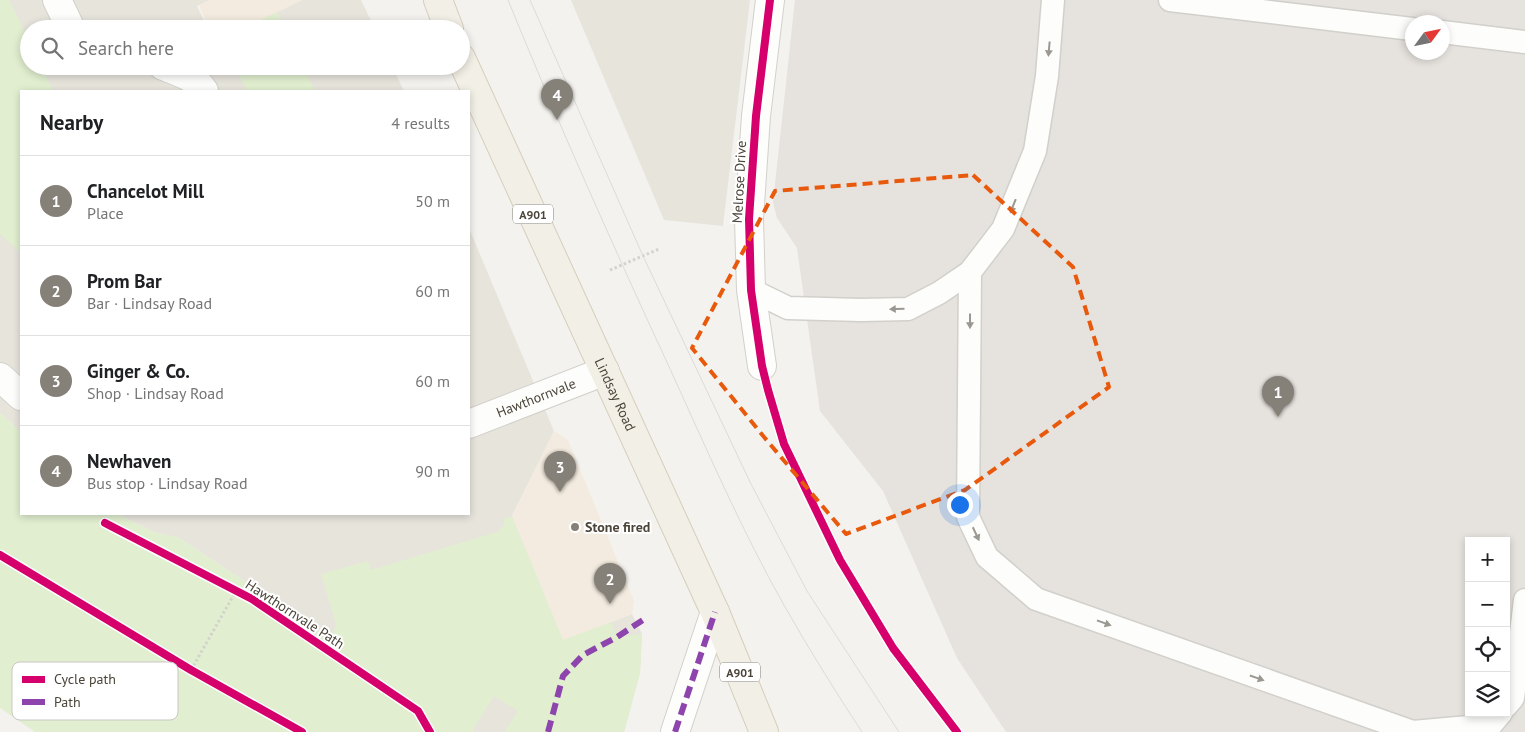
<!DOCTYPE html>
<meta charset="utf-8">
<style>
body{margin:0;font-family:"PT Sans",sans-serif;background:#f6f6f6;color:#202124}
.controls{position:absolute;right:15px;bottom:15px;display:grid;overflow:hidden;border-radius:0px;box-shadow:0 2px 8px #0003}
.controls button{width:45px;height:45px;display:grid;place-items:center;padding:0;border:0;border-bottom:1px solid #e0e0e0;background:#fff;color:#202124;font:25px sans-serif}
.compass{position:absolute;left:1405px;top:15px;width:45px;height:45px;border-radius:50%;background:#fff;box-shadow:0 2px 8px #0003;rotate:57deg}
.you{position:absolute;left:959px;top:504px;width:18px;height:18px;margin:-12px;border:4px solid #fff;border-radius:50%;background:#1a73e8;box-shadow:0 0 0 8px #1a73e833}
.badge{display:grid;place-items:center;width:32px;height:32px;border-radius:50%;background:#868178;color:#fff;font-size:16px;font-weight:700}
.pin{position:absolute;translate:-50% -41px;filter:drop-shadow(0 1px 2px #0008)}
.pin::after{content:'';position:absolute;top:26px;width:18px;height:15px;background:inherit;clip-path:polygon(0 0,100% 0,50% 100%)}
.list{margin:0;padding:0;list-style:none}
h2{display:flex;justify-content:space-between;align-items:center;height:65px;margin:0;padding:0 20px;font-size:21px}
h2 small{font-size:16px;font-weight:400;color:#757577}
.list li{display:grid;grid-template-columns:32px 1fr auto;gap:15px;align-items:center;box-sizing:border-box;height:90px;padding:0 20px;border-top:1px solid #e0e0e0}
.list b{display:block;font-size:19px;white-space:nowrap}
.list p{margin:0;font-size:16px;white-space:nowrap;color:#757577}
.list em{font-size:16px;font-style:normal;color:#757577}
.icon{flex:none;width:28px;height:28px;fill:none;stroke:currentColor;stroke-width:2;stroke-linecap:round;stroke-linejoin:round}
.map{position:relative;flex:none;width:1525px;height:732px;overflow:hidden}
.search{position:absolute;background:#fff;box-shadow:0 2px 8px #0003;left:20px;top:20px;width:450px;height:55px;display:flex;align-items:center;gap:12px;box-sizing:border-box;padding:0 18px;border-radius:28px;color:#757577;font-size:19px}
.panel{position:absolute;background:#fff;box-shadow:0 2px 8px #0003;left:20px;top:90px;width:450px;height:425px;border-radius:0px}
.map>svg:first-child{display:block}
.residential{fill:#e7e4dc}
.commercial{fill:#f3ebdf}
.industrial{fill:#e6e2de;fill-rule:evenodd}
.green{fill:#e1eecf}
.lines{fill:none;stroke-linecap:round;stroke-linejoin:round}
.lane-casing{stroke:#d2d0cb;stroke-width:25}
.street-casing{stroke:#d2d0cb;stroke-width:30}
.primary-casing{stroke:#d6cebb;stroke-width:30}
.path{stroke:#d3d2cc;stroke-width:3;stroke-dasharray:2.5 2.5;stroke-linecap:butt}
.lane{stroke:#fdfdfc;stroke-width:22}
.street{stroke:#fdfdfc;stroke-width:28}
.primary{stroke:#f2efe6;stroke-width:28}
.tram{stroke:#dbdbda;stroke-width:1}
.quiet{stroke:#8e44ad;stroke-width:6;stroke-dasharray:12 6;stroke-linecap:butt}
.cycleway-casing{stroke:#fff;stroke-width:11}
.cycleway{stroke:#d6006c;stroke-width:8}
.oneway{fill:#9b9791}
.marked{fill:none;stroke:#e8590c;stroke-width:4;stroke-dasharray:10 6;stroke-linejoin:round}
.poi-dot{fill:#868178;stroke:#fff;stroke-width:2}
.labels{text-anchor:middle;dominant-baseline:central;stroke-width:4;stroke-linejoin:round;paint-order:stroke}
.shield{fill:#fff;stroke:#817c74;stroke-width:1}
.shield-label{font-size:12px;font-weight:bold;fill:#4b4439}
.street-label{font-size:14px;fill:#4b4439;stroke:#fff}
.poi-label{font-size:14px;font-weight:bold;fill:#4b4439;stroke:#fff;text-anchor:start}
.key{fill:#fff;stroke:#c9c7c4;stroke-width:1}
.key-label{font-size:14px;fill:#4b4439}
</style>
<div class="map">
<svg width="1525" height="732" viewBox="0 0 1525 732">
<rect width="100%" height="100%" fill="#f4f2ee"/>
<!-- residential -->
<g class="residential">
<path d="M0 0H210L197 6 208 29H29V66H392L404 91H21V432L0 413Z"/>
<path d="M302 0H361L375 29H242Z"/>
<path d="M571 0H750L723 226 664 220Z"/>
<path d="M469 228 554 431 512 516 563 641 632 614 642 634 640 673 624 732H474L179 538 154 532 117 514H469Z"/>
</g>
<!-- commercial -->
<g class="commercial">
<path d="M210 0H302L242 29H209L199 5Z"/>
<path d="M554 431 568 440 634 601 632 614 563 641 512 516Z"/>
</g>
<!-- industrial -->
<path class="industrial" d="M795 0H1525V732H1006L957 658 883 491 820 411 797 248 777 218 773 202ZM1412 22H1442V52H1412ZM1469 541H1506V713H1469Z"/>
<!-- green -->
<g class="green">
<path d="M0 0H9L29 40V66H41L53 91H21V253L0 234Z"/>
<path d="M277 12 285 29H242Z"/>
<path d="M247 66H303L315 91H247L237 71Z"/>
<path d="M0 413 21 432V514H117L154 532 179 538 331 638 336 624 321 574 368 561 371 570 500 531 499 528 505 526 503 519 512 516 563 640 611 622 617 637 642 634 640 673 624 732H504L518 711 494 696 472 731 473 732H35L0 708Z"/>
</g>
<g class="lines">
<!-- lane casing -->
<g class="lane-casing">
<g id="lane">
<path d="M1170 0 1412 29"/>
<path d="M1442 32 1525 42"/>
<path d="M970 272 968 517 987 557 1036 599 1413 732 1491 725 1501 713"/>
<path d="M751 290 788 308 861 310 908 309 939 293 970 272 1003 229 1035 151 1047 76 1053 0"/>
<path d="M1506 706 1513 698 1525 600"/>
</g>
</g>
<!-- street casing -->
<g class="street-casing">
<g id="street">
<path d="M57 0 71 29"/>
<path d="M163 66C179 72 194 76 204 91"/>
<path d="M762 366 751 290 749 219 756 116 770 0"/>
<path d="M0 377 21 396"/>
<path id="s1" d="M469 424 605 371"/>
<path d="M675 732 715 612"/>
</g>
</g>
<!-- primary casing -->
<g class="primary-casing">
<g id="primary">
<path d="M438 0 449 29"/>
<path id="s2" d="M461 58 715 612 764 732"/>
</g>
</g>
<!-- path -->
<g class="path">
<path d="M610 270 659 249"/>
<path d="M191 670 236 591"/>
</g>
<!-- lane -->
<use href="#lane" class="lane"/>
<!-- street -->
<use href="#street" class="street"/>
<!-- primary -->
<use href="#primary" class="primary"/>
<!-- tram -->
<g class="tram">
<path d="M508 0C559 125 614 248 671 371 707 450 742 531 785 607 809 649 835 691 862 732"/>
<path d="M530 0 643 256 751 484 807 591 899 732"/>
</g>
<!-- quiet -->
<g class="quiet">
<path d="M548 732 563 676 583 655 617 637 643 620"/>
<path d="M675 732 715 612"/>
</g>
<!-- cycleway casing -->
<g class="cycleway-casing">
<g id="cycleway">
<path d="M770 0 756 116 749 219 751 290 762 366 768 390 784 444 840 560 893 648 957 732"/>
<path d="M105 523 252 599 418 711 430 732"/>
<path d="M0 555 191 670 302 732"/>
</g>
</g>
<!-- cycleway -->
<use href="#cycleway" class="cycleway"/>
</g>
<!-- one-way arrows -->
<defs><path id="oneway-solid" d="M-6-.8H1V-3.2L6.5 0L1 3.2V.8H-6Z" transform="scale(1.25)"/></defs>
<g class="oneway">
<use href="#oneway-solid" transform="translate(1049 49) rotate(95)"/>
<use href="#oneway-solid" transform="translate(1013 206) rotate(112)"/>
<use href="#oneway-solid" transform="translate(897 309) rotate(178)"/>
<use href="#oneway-solid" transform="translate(970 321) rotate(90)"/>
<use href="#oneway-solid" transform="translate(976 534) rotate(65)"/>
<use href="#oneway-solid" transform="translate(1104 623) rotate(20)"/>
<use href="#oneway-solid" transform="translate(1257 678) rotate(19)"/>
</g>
<!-- marked area -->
<path class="marked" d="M973 175 1073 267 1109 387 965 490 846 534 764 437 692 348 775 191Z"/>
<!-- markers -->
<circle class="poi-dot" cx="575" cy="527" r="5"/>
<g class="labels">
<!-- shield labels -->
<g class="shield">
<rect x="513" y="204.5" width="40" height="19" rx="4"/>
<rect x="720" y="662.5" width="40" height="19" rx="4"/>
</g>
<g class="shield-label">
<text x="533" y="214">A901</text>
<text x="740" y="672">A901</text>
</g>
<!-- street labels -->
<g class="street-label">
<text transform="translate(739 182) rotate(-87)">Melrose Drive</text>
<text stroke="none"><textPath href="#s2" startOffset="370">Lindsay Road</textPath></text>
<text stroke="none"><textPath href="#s1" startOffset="72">Hawthornvale</textPath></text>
<text transform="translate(295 614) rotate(33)">Hawthornvale Path</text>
</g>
<!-- poi labels -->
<g class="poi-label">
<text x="585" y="527">Stone fired</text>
</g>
</g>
<!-- legend -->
<rect x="12" y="662" width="166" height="58" rx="8" class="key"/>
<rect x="22" y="676" width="23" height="7" fill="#d6006c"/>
<rect x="22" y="699" width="23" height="6" fill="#8e44ad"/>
<g class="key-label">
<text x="54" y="684">Cycle path</text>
<text x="54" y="707">Path</text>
</g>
</svg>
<div class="controls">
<button>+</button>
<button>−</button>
<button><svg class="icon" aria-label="locate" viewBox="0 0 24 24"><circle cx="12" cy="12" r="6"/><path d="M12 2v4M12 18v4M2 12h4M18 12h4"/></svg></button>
<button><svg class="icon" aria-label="layers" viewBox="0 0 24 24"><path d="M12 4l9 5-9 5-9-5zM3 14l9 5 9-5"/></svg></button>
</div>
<svg class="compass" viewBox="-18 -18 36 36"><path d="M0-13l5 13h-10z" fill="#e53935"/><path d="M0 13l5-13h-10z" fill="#757577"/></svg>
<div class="you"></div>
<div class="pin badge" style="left:1278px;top:417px">1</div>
<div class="pin badge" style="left:610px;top:604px">2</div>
<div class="pin badge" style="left:560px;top:492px">3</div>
<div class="pin badge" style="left:557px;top:120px">4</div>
<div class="search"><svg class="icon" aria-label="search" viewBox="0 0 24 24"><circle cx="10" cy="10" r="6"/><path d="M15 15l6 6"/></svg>Search here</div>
<section class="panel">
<h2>Nearby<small>4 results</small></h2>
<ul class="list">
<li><span class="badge">1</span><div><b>Chancelot Mill</b><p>Place</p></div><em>50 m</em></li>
<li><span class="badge">2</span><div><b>Prom Bar</b><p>Bar · Lindsay Road</p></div><em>60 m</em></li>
<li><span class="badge">3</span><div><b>Ginger &amp; Co.</b><p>Shop · Lindsay Road</p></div><em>60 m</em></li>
<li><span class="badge">4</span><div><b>Newhaven</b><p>Bus stop · Lindsay Road</p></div><em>90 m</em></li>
</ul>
</section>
</div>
